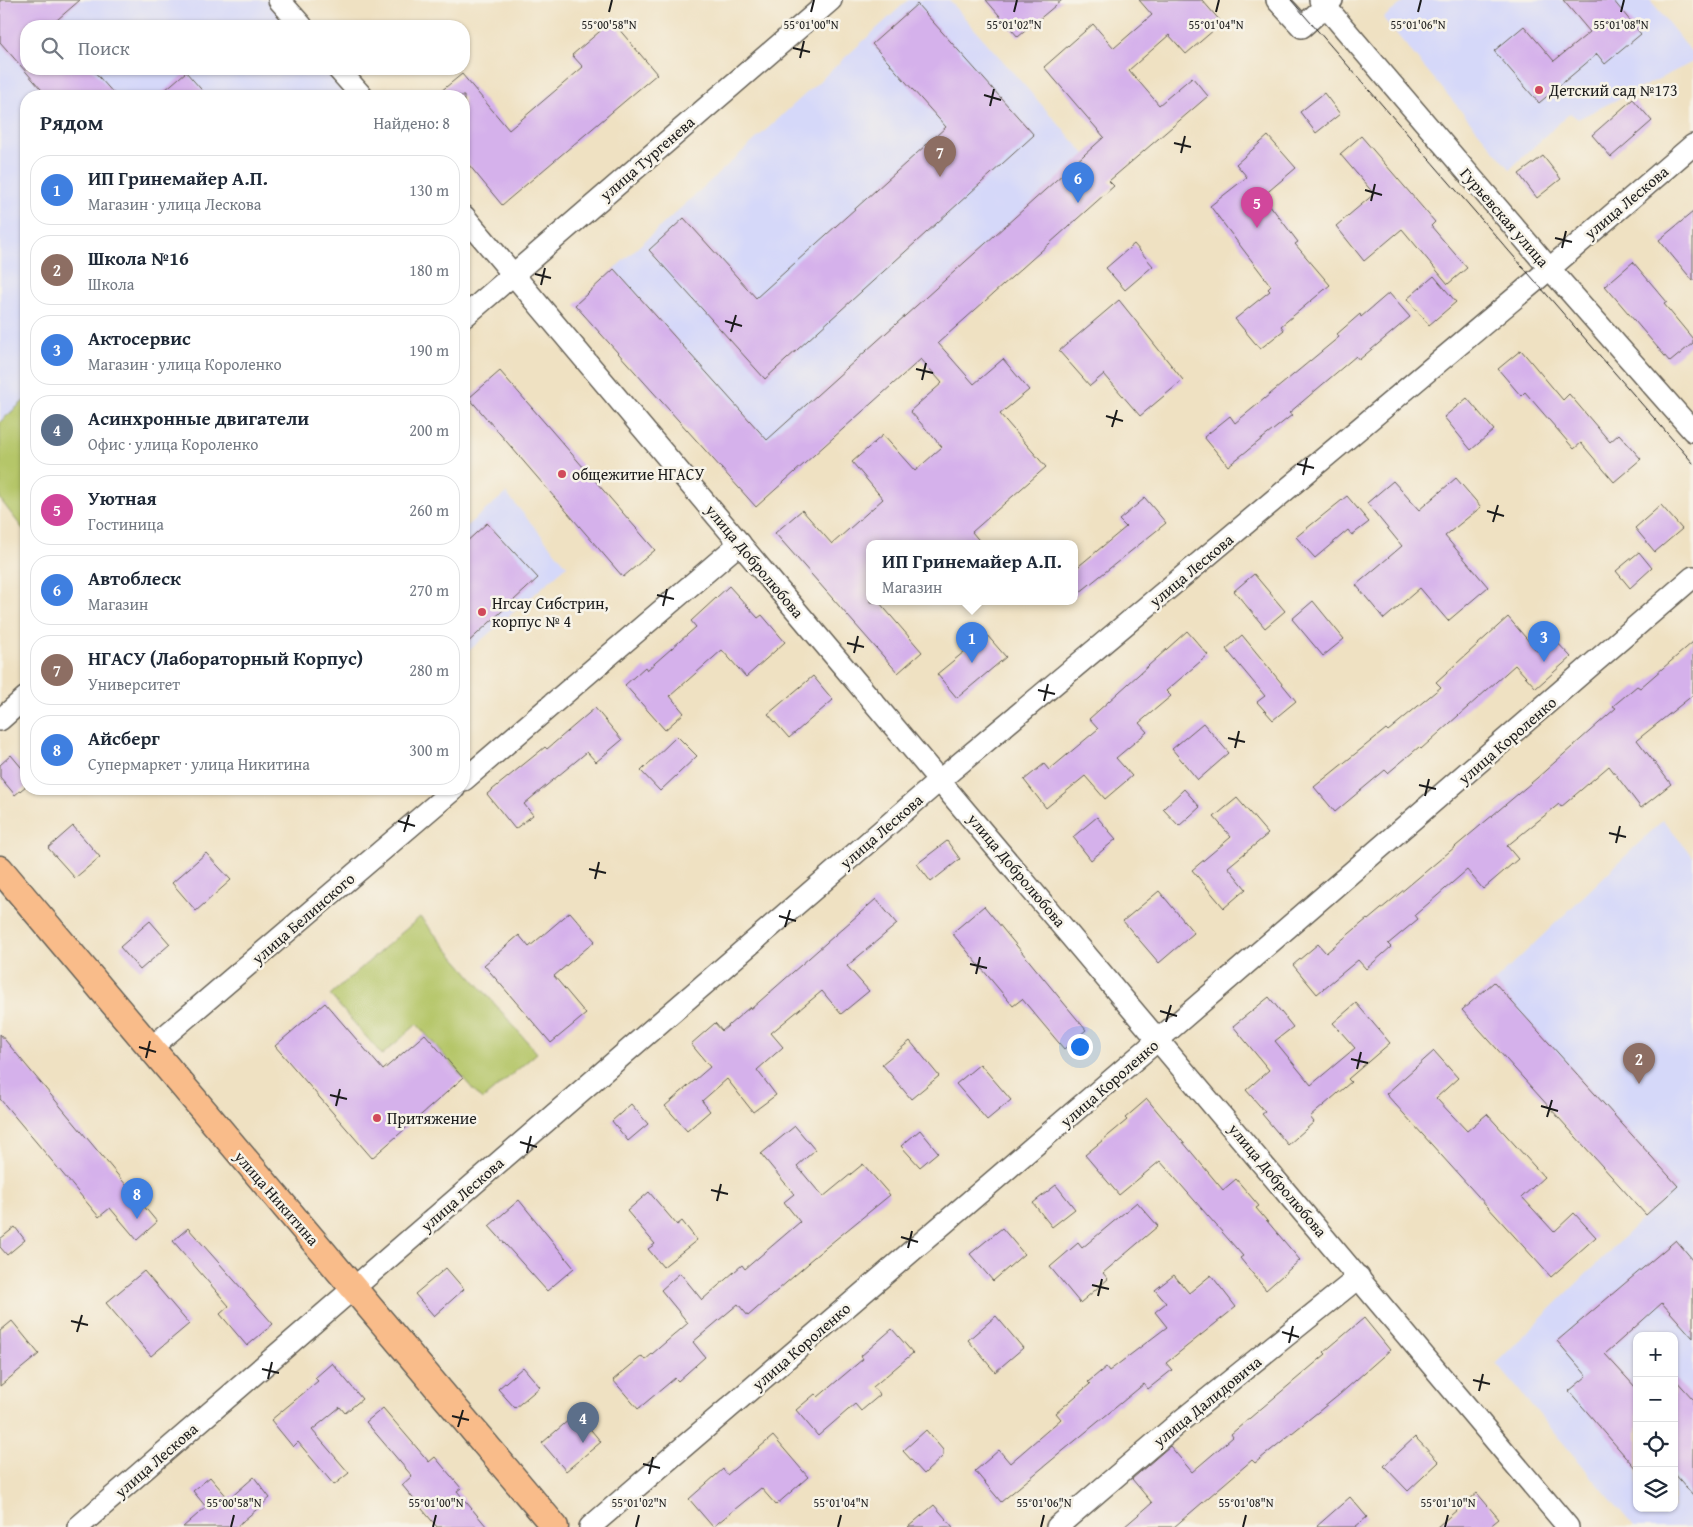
<!DOCTYPE html>
<html lang="ru">
<meta charset="utf-8">
<style>
body{margin:0;font-family:"Gentium Book Plus",serif;background:#f6f6f7;color:#1f2937}
.controls{position:absolute;right:15px;bottom:15px;display:grid;overflow:hidden;border-radius:10px;box-shadow:0 1px 4px #0004}
.controls button{width:45px;height:45px;display:grid;place-items:center;padding:0;border:0;border-bottom:1px solid #e0e1e3;background:#fff;color:#1f2937;font:25px sans-serif}
.you{position:absolute;left:1079px;top:1046px;width:18px;height:18px;margin:-12px;border:4px solid #fff;border-radius:50%;background:#1a73e8;box-shadow:0 0 0 8px #1a73e833}
.badge{display:grid;place-items:center;width:32px;height:32px;border-radius:50%;background:#0f766e;color:#fff;font-size:16px;font-weight:700}
.pin{position:absolute;translate:-50% -41px;filter:drop-shadow(0 1px 2px #0008)}
.pin::after{content:'';position:absolute;top:26px;width:18px;height:15px;background:inherit;clip-path:polygon(0 0,100% 0,50% 100%)}
.popup{position:absolute;left:866px;top:540px;width:212px;height:65px;box-sizing:border-box;display:grid;place-content:center;border-radius:10px;background:#fff;filter:drop-shadow(0 1px 4px #0005);font-size:16px;white-space:nowrap;color:#747a83}
.popup b{font-size:19px;color:#1f2937}
.popup::after{content:'';position:absolute;left:50%;top:100%;margin-left:-10px;border:10px solid transparent;border-top-color:#fff}
.list{margin:0;padding:0;list-style:none}
h2{display:flex;justify-content:space-between;align-items:center;height:65px;margin:0;padding:0 20px;font-size:21px}
h2 small{font-size:16px;font-weight:400;color:#747a83}
.list li{display:grid;grid-template-columns:32px 1fr auto;gap:15px;align-items:center;box-sizing:border-box;height:70px;margin:0 10px 10px;padding:0 10px;border:1px solid #e0e1e3;border-radius:20px}
.list b{display:block;font-size:19px;white-space:nowrap}
.list p{margin:0;font-size:16px;white-space:nowrap;color:#747a83}
.list em{font-size:16px;font-style:normal;color:#747a83}
.icon{flex:none;width:28px;height:28px;fill:none;stroke:currentColor;stroke-width:2;stroke-linecap:round;stroke-linejoin:round}
.map{position:relative;flex:none;width:1693px;height:1527px;overflow:hidden}
.search{position:absolute;background:#fff;box-shadow:0 1px 4px #0004;left:20px;top:20px;width:450px;height:55px;display:flex;align-items:center;gap:12px;box-sizing:border-box;padding:0 18px;border-radius:20px;color:#747a83;font-size:19px}
.panel{position:absolute;background:#fff;box-shadow:0 1px 4px #0004;left:20px;top:90px;width:450px;height:705px;border-radius:20px}
.map>svg:first-child{display:block}
.built{fill:#d5d8f9;fill-rule:evenodd}
.green{fill:#b5c669;stroke:#687142}
.building{fill:#d5b1eb}
.lines{fill:none;stroke-linecap:round;stroke-linejoin:round}
.minor-casing{stroke:#666156;stroke-width:24}
.major-casing{stroke:#666156;stroke-width:29}
.minor{stroke:#fff;stroke-width:21}
.major{stroke:#f9bc8a;stroke-width:26}
.tram{stroke:#1c1c1c;stroke-width:1}
.ticks{fill:none;stroke:#1c1c1c;stroke-width:2}
.poi-dot{fill:#d1495b;stroke:#f7f3e8;stroke-width:2}
.labels{text-anchor:middle;dominant-baseline:central;stroke-width:5;stroke-linejoin:round;paint-order:stroke}
.poi-label{font-size:16px;fill:#1c1c1c;stroke:#f7f3e8;text-anchor:start}
.street-label{font-size:16px;fill:#1c1c1c;stroke:#f7f3e8}
.ticks-label{font-size:12px;text-anchor:middle;fill:#1c1c1c;stroke:#f7f3e8;stroke-width:5;stroke-linejoin:round;paint-order:stroke}
</style>
<div class="map">
<svg width="1693" height="1527" viewBox="0 0 1693 1527">
<rect width="100%" height="100%" fill="#f7f3e8"/>
<filter id="ink" filterUnits="userSpaceOnUse"><feTurbulence type="fractalNoise" baseFrequency=".02" numOctaves="2"/><feDisplacementMap in="SourceGraphic" scale="10" xChannelSelector="R" yChannelSelector="G"/><feConvolveMatrix kernelMatrix="1 2 1 2 8 2 1 2 1" color-interpolation-filters="sRGB"/></filter>
<filter id="wash" filterUnits="userSpaceOnUse"><feTurbulence type="fractalNoise" baseFrequency=".0096" numOctaves="4" result="noise"/><feDisplacementMap in="SourceGraphic" scale="20" xChannelSelector="R" yChannelSelector="G"/><feGaussianBlur stdDeviation="1.12" result="paint"/><feColorMatrix in="noise" values="0 0 0 0 0 0 0 0 0 0 0 0 0 0 0 0 0 1.4 0 .05"/><feComposite in="paint" operator="in"/></filter>
<g filter="url(#wash)">
<rect width="100%" height="100%" fill="#efe1c2"/>
<!-- built -->
<g class="built">
<path d="M0 0H278L300 26H26V69H337L361 96H26V530L0 497Z"/>
<path d="M908 0H949L1085 154 767 440 614 269Z"/>
<path d="M1406 0H1650L1693 54V62L1578 119 1570 113 1510 169 1383 18Z"/>
<path d="M506 493 567 566 464 655V528Z"/>
<path d="M1663 820 1693 857V1527H1634L1496 1363 1646 1215 1677 1186 1494 982ZM1637 1336H1674V1508H1637Z"/>
</g>
<!-- green -->
<g class="green">
<path d="M26 399V533L0 499V422Z"/>
<path d="M420 917 537 1053 482 1100 417 1024 382 1055 330 995Z"/>
</g>
<g id="blocks">
<!-- building -->
<g class="building">
<path d="M0 0H80L50 26H26V69H92L116 96H47L0 42Z"/>
<path d="M986 0H1062L1018 37Z"/>
<path d="M1139 0H1202L1222 23 1186 54 1169 35 1129 70 1159 105 1192 77 1208 96 1109 181 1114 186 938 343 974 384 1003 359 1029 390 1000 414 1046 467 972 532 982 544H870V602H879L922 652 898 673 775 533 802 510 832 544 883 499 852 462 883 435 915 471 942 447 910 411 942 383 921 359 756 507 575 305 614 269 767 440 1104 137 1044 67 1093 24 1114 48 1152 15Z"/>
<path d="M1563 0H1613L1641 34 1605 64 1597 54 1539 103 1494 51 1524 26 1554 61 1590 32Z"/>
<path d="M917 4 1034 135 765 379 649 250 684 218 756 298 946 127 872 44Z"/>
<path d="M612 21 657 74 502 205 464 159V96H435L462 74 509 130 583 67 572 55Z"/>
<path d="M186 72 207 96H158Z"/>
<path d="M1324 93 1340 114 1316 133 1300 112Z"/>
<path d="M1633 99 1652 121 1611 157 1592 135Z"/>
<path d="M1268 136 1296 168 1263 196 1298 242 1295 244 1330 285 1281 326 1284 330 1260 349 1235 319 1270 291 1268 289 1271 286 1210 206 1247 177 1236 164Z"/>
<path d="M1361 136 1435 222 1431 226 1467 268 1448 284 1402 229 1364 261 1336 226 1374 194 1340 154Z"/>
<path d="M1543 156 1561 179 1537 198 1519 174Z"/>
<path d="M1693 212V281L1659 240Z"/>
<path d="M1134 244 1153 266 1125 290 1106 268Z"/>
<path d="M1633 262 1667 302 1664 304 1693 339V343L1670 362 1605 286Z"/>
<path d="M1434 276 1456 302 1429 325 1407 299Z"/>
<path d="M1389 293 1410 317 1359 360 1356 356 1289 413 1292 415 1228 466 1204 437 1230 416 1235 423 1339 337 1337 334 1360 314 1361 317Z"/>
<path d="M1119 300 1183 380 1140 416 1104 374 1090 386 1059 351Z"/>
<path d="M1521 350 1563 400 1569 394 1610 442 1619 434 1641 459 1614 482 1581 443 1574 449 1525 392 1521 396 1498 369Z"/>
<path d="M500 371 655 550 623 577 469 398Z"/>
<path d="M1467 398 1494 430 1471 450 1444 417Z"/>
<path d="M1456 478 1481 507 1445 536 1488 587 1448 621 1420 588 1384 619 1356 585 1402 546 1367 503 1393 481 1419 510Z"/>
<path d="M1347 496 1369 522 1352 535 1348 530 1315 558 1296 537Z"/>
<path d="M1145 498 1166 523 1074 597V570L1126 527 1119 520Z"/>
<path d="M1661 505 1682 529 1655 552 1635 528Z"/>
<path d="M487 523 538 578 464 646V544Z"/>
<path d="M1639 552 1652 568 1630 588 1616 571Z"/>
<path d="M1254 574 1285 611 1265 628 1234 591Z"/>
<path d="M729 586 758 618 762 615 785 642 746 677 722 650 670 696 684 713 665 730 625 685 645 667 647 670 696 627 691 621Z"/>
<path d="M1313 601 1344 639 1323 656 1292 619Z"/>
<path d="M1508 617 1537 651 1553 638 1571 657 1536 688 1515 665 1421 749 1419 747 1388 773 1385 770 1335 812 1314 787 1386 729 1388 731 1441 687 1436 682Z"/>
<path d="M1187 631 1208 655 1166 691 1171 696 1139 723 1147 732 1116 758 1132 776 1105 799 1085 776 1046 808 1024 780 1044 764 1049 770 1098 729 1089 719Z"/>
<path d="M986 634 1006 657 957 698 937 674Z"/>
<path d="M1242 635 1296 701 1273 720 1257 702 1265 696 1226 649Z"/>
<path d="M1693 642V695L1637 740 1671 784 1641 808 1609 766 1561 807 1559 804 1507 846 1518 859 1483 889 1467 870 1415 915 1418 919 1388 944 1391 947 1366 969 1358 960 1317 994 1293 965 1318 944 1326 953 1367 919 1368 920 1537 778 1616 708 1613 706 1637 686 1640 688Z"/>
<path d="M813 676 833 700 789 738 768 714Z"/>
<path d="M595 708 622 740 596 762 587 752 524 804 533 815 515 829 487 794 545 747 547 749Z"/>
<path d="M1203 723 1229 753 1198 780 1172 749Z"/>
<path d="M677 736 697 756 660 791 641 771Z"/>
<path d="M11 755 26 773V786L15 795 0 777V765Z"/>
<path d="M1184 789 1200 807 1179 826 1163 809Z"/>
<path d="M1237 798 1268 834 1228 867 1246 889 1224 908 1192 870 1231 837 1214 817Z"/>
<path d="M1097 817 1116 839 1091 860 1073 837Z"/>
<path d="M73 826 100 857 75 878 48 848Z"/>
<path d="M947 841 960 859 931 882 917 864Z"/>
<path d="M206 853 231 880 196 911 172 883Z"/>
<path d="M1159 891 1194 933 1159 963 1123 921Z"/>
<path d="M876 899 897 924 847 966 869 991 841 1014 822 991 771 1033 783 1047 757 1070 776 1095 753 1112 727 1079 702 1101 710 1111 687 1131 665 1106 710 1067 691 1044 715 1023 722 1031 750 1007 751 1009Z"/>
<path d="M984 906 1086 1030 1064 1049 1022 999 1013 1006 952 933Z"/>
<path d="M570 912 595 941 554 976 586 1014 551 1043 484 965 519 935 529 947Z"/>
<path d="M150 921 170 944 140 970 120 947Z"/>
<path d="M1494 982 1678 1186 1646 1215 1462 1010Z"/>
<path d="M1269 997 1293 1027 1275 1041 1311 1085 1355 1048 1333 1023 1356 1003 1390 1043 1348 1079 1351 1082 1310 1117 1314 1122 1288 1145 1262 1114 1265 1112 1246 1090 1269 1070 1233 1026Z"/>
<path d="M325 1003 383 1070 425 1034 463 1078 372 1158 275 1046Z"/>
<path d="M0 1034 157 1222 137 1240 110 1208 99 1217 0 1099Z"/>
<path d="M910 1041 939 1076 911 1099 882 1064Z"/>
<path d="M1434 1051 1458 1078 1436 1098 1467 1131 1487 1114 1544 1177 1522 1197 1554 1232 1574 1213 1596 1237 1551 1277 1386 1094Z"/>
<path d="M980 1064 1011 1100 987 1120 956 1084Z"/>
<path d="M1147 1099 1223 1190 1236 1179 1259 1206 1256 1208 1300 1260 1266 1290 1240 1258 1243 1256 1160 1161 1119 1195 1085 1155 1127 1120 1125 1118Z"/>
<path d="M631 1104 648 1124 628 1141 612 1121Z"/>
<path d="M795 1126 815 1150 797 1166 823 1197 863 1164 890 1195 808 1262 809 1263 748 1316 738 1304 693 1342 705 1357 678 1381 675 1378 638 1409 613 1380 642 1356 645 1360 688 1323 661 1290 680 1273 702 1300 742 1265 745 1269 800 1222 784 1202 794 1194 761 1154Z"/>
<path d="M920 1130 938 1152 920 1167 901 1146Z"/>
<path d="M1056 1185 1075 1209 1052 1227 1033 1203Z"/>
<path d="M649 1192 677 1225 682 1221 697 1240 663 1267 648 1249 655 1244 627 1211Z"/>
<path d="M519 1200 574 1268 547 1291 489 1226Z"/>
<path d="M1137 1202 1158 1226 1103 1273 1108 1279 1080 1303 1050 1267 1078 1243 1082 1248Z"/>
<path d="M15 1227 25 1240 7 1255 0 1247V1239Z"/>
<path d="M188 1228 273 1324 247 1346 220 1314 229 1306 173 1241Z"/>
<path d="M1002 1228 1024 1254 993 1281 970 1254Z"/>
<path d="M1676 1240 1693 1260V1338L1662 1303 1605 1354 1637 1389V1470L1569 1391 1587 1376 1557 1341Z"/>
<path d="M446 1268 464 1289 434 1316 415 1294Z"/>
<path d="M144 1271 189 1324 151 1356 106 1303Z"/>
<path d="M1174 1275 1189 1293 1211 1275 1236 1307 1166 1363 1172 1370 1148 1389 1144 1384 1001 1502 975 1471 999 1450 1010 1463 1061 1419 1056 1413 1090 1384 1088 1382 1106 1367 1109 1371 1167 1327 1155 1312 1166 1303 1155 1290Z"/>
<path d="M996 1316 1023 1348 995 1372 968 1340Z"/>
<path d="M1364 1318 1390 1350 1339 1395 1255 1463 1252 1460 1174 1527H1124L1152 1503 1132 1479 1170 1446 1192 1472 1233 1437 1231 1434 1326 1354 1324 1352Z"/>
<path d="M12 1321 39 1354 0 1386V1331Z"/>
<path d="M892 1329 913 1353 873 1387 880 1395 861 1411 855 1404 818 1436 796 1410 815 1394 818 1397 863 1359 861 1356Z"/>
<path d="M332 1363 362 1399 345 1413 340 1407 312 1430 349 1473 334 1485 298 1442 293 1447 271 1420 318 1381 315 1378Z"/>
<path d="M523 1367 540 1387 515 1408 498 1389Z"/>
<path d="M1674 1378 1693 1399V1495L1674 1473Z"/>
<path d="M383 1408 429 1462 435 1457 461 1488 457 1491 487 1527H437L402 1485 412 1476 366 1422Z"/>
<path d="M577 1413 601 1442 566 1471 542 1443Z"/>
<path d="M926 1430 943 1450V1456L924 1474 903 1451Z"/>
<path d="M773 1436 808 1477 776 1505 761 1488 713 1527 689 1499 723 1469 727 1475Z"/>
<path d="M1415 1437 1439 1462 1408 1491 1384 1466Z"/>
<path d="M210 1477 229 1499 254 1477 270 1498 236 1527H183L206 1507 193 1491Z"/>
<path d="M1477 1493 1499 1519 1489 1527H1437Z"/>
<path d="M1350 1497 1367 1517 1355 1527H1316Z"/>
<path d="M934 1505 953 1527H908Z"/>
</g>
</g>
</g>
<g filter="url(#ink)">
<use href="#blocks" fill-opacity="0" stroke="#666156" stroke-width="1"/>
<g class="lines">
<!-- minor casing -->
<g class="minor-casing">
<g id="minor">
<path d="M279 0 302 26"/>
<path d="M1277 0 1302 27 1332 0"/>
<path d="M1320 0 1549 268 1693 431"/>
<path d="M338 69 362 96"/>
<path d="M464 216 1568 1527"/>
<path d="M464 317 831 0"/>
<path d="M0 720 26 697"/>
<path d="M464 780 740 543"/>
<path d="M152 1047 454 789"/>
<path d="M78 1527 940 780 1534 282 1693 145"/>
<path d="M590 1527 1159 1039 1693 577"/>
<path d="M1057 1527 1183 1419 1359 1277"/>
</g>
</g>
<!-- major casing -->
<g class="major-casing">
<path id="major" d="M0 869 555 1527"/>
</g>
<!-- minor -->
<use href="#minor" class="minor"/>
<!-- major -->
<use href="#major" class="major"/>
<!-- tram -->
<path class="tram" d="M1291 0 1693 463"/>
</g>
</g>
<!-- ticks -->
<path class="ticks" d="M609 12 612 0M811 12 814 0M1014 12 1017 0M1216 12 1219 0M1418 12 1421 0M1621 12 1624 0M793 48 810 52M800 58 804 41M984 95 1001 100M990 106 994 89M1174 143 1191 147M1181 153 1185 136M1365 190 1382 195M1371 201 1375 184M1555 238 1572 242M1562 248 1566 231M535 274 551 278M541 285 545 268M725 321 742 326M731 332 736 315M916 369 933 373M922 380 926 363M1106 416 1123 421M1112 427 1117 410M1297 464 1314 468M1303 475 1307 458M1487 511 1504 516M1493 522 1498 505M657 595 674 599M663 606 667 589M847 643 864 647M854 653 858 636M1038 690 1055 694M1044 701 1048 684M1228 738 1245 742M1235 748 1239 731M1419 785 1436 789M1425 796 1429 779M398 821 415 826M404 832 409 815M1609 833 1626 837M1616 843 1620 826M589 869 606 873M595 879 599 862M779 916 796 921M785 927 790 910M970 964 987 968M976 974 980 957M1160 1011 1177 1016M1166 1022 1171 1005M139 1047 156 1052M146 1058 150 1041M1351 1059 1368 1063M1357 1069 1361 1052M330 1095 347 1099M336 1106 340 1089M1541 1106 1558 1111M1547 1117 1552 1100M520 1142 537 1147M527 1153 531 1136M711 1190 728 1194M717 1201 721 1184M901 1237 918 1242M908 1248 912 1231M1092 1285 1109 1289M1098 1296 1102 1279M71 1321 88 1325M77 1332 82 1315M1282 1332 1299 1337M1289 1343 1293 1326M262 1369 279 1373M268 1379 272 1362M1473 1380 1490 1384M1479 1391 1483 1374M452 1416 469 1420M458 1427 463 1410M643 1464 660 1468M649 1474 653 1457M231 1527 234 1515M433 1527 436 1515M636 1527 639 1515M838 1527 841 1515M1041 1527 1044 1515M1243 1527 1246 1515M1445 1527 1448 1515"/>
<!-- markers -->
<g class="poi-dot">
<circle cx="1539" cy="90" r="5"/>
<circle cx="562" cy="474" r="5"/>
<circle cx="482" cy="612" r="5"/>
<circle cx="377" cy="1118" r="5"/>
</g>
<g class="labels">
<!-- poi labels -->
<g class="poi-label">
<text x="1549" y="90">Детский сад №173</text>
<text x="572" y="474">общежитие НГАСУ</text>
<text x="492" y="603">Нгсау Сибстрин,<tspan x="492" dy="18">корпус № 4</tspan></text>
<text x="387" y="1118">Притяжение</text>
</g>
<!-- street labels -->
<g class="street-label">
<text transform="translate(647 158) rotate(-41)">улица Тургенева</text>
<text transform="translate(1626 202) rotate(-40)">улица Лескова</text>
<text transform="translate(1505 217) rotate(49)">Гурьевская улица</text>
<text transform="translate(755 561) rotate(50)">улица Добролюбова</text>
<text transform="translate(1191 570) rotate(-40)">улица Лескова</text>
<text transform="translate(1507 740) rotate(-41)">улица Короленко</text>
<text transform="translate(881 831) rotate(-41)">улица Лескова</text>
<text transform="translate(1017 870) rotate(50)">улица Добролюбова</text>
<text transform="translate(303 918) rotate(-41)">улица Белинского</text>
<text transform="translate(1109 1083) rotate(-41)">улица Короленко</text>
<text transform="translate(1278 1180) rotate(50)">улица Добролюбова</text>
<text transform="translate(462 1194) rotate(-41)">улица Лескова</text>
<text transform="translate(277 1198) rotate(49)">улица Никитина</text>
<text transform="translate(801 1346) rotate(-41)">улица Короленко</text>
<text transform="translate(1207 1401) rotate(-39)">улица Далидовича</text>
<text transform="translate(156 1460) rotate(-41)">улица Лескова</text>
</g>
</g>
<g class="ticks-label">
<text x="609" y="29">55°00'58"N</text>
<text x="811" y="29">55°01'00"N</text>
<text x="1014" y="29">55°01'02"N</text>
<text x="1216" y="29">55°01'04"N</text>
<text x="1418" y="29">55°01'06"N</text>
<text x="1621" y="29">55°01'08"N</text>
<text x="234" y="1507">55°00'58"N</text>
<text x="436" y="1507">55°01'00"N</text>
<text x="639" y="1507">55°01'02"N</text>
<text x="841" y="1507">55°01'04"N</text>
<text x="1044" y="1507">55°01'06"N</text>
<text x="1246" y="1507">55°01'08"N</text>
<text x="1448" y="1507">55°01'10"N</text>
</g>
</svg>
<div class="controls">
<button>+</button>
<button>−</button>
<button><svg class="icon" aria-label="locate" viewBox="0 0 24 24"><circle cx="12" cy="12" r="6"/><path d="M12 2v4M12 18v4M2 12h4M18 12h4"/></svg></button>
<button><svg class="icon" aria-label="layers" viewBox="0 0 24 24"><path d="M12 4l9 5-9 5-9-5zM3 14l9 5 9-5"/></svg></button>
</div>
<div class="you"></div>
<div class="pin badge" style="left:972px;top:663px;background:#3f7fe0">1</div>
<div class="popup"><b>ИП Гринемайер А.П.</b>Магазин</div>
<div class="pin badge" style="left:1639px;top:1084px;background:#8d6e63">2</div>
<div class="pin badge" style="left:1544px;top:662px;background:#3f7fe0">3</div>
<div class="pin badge" style="left:583px;top:1443px;background:#5c6f8a">4</div>
<div class="pin badge" style="left:1257px;top:228px;background:#d1479c">5</div>
<div class="pin badge" style="left:1078px;top:203px;background:#3f7fe0">6</div>
<div class="pin badge" style="left:940px;top:177px;background:#8d6e63">7</div>
<div class="pin badge" style="left:137px;top:1219px;background:#3f7fe0">8</div>
<div class="search"><svg class="icon" aria-label="search" viewBox="0 0 24 24"><circle cx="10" cy="10" r="6"/><path d="M15 15l6 6"/></svg>Поиск</div>
<section class="panel">
<h2>Рядом<small>Найдено: 8</small></h2>
<ul class="list">
<li><span class="badge" style="background:#3f7fe0">1</span><div><b>ИП Гринемайер А.П.</b><p>Магазин · улица Лескова</p></div><em>130 m</em></li>
<li><span class="badge" style="background:#8d6e63">2</span><div><b>Школа №16</b><p>Школа</p></div><em>180 m</em></li>
<li><span class="badge" style="background:#3f7fe0">3</span><div><b>Актосервис</b><p>Магазин · улица Короленко</p></div><em>190 m</em></li>
<li><span class="badge" style="background:#5c6f8a">4</span><div><b>Асинхронные двигатели</b><p>Офис · улица Короленко</p></div><em>200 m</em></li>
<li><span class="badge" style="background:#d1479c">5</span><div><b>Уютная</b><p>Гостиница</p></div><em>260 m</em></li>
<li><span class="badge" style="background:#3f7fe0">6</span><div><b>Автоблеск</b><p>Магазин</p></div><em>270 m</em></li>
<li><span class="badge" style="background:#8d6e63">7</span><div><b>НГАСУ (Лабораторный Корпус)</b><p>Университет</p></div><em>280 m</em></li>
<li><span class="badge" style="background:#3f7fe0">8</span><div><b>Айсберг</b><p>Супермаркет · улица Никитина</p></div><em>300 m</em></li>
</ul>
</section>
</div>
